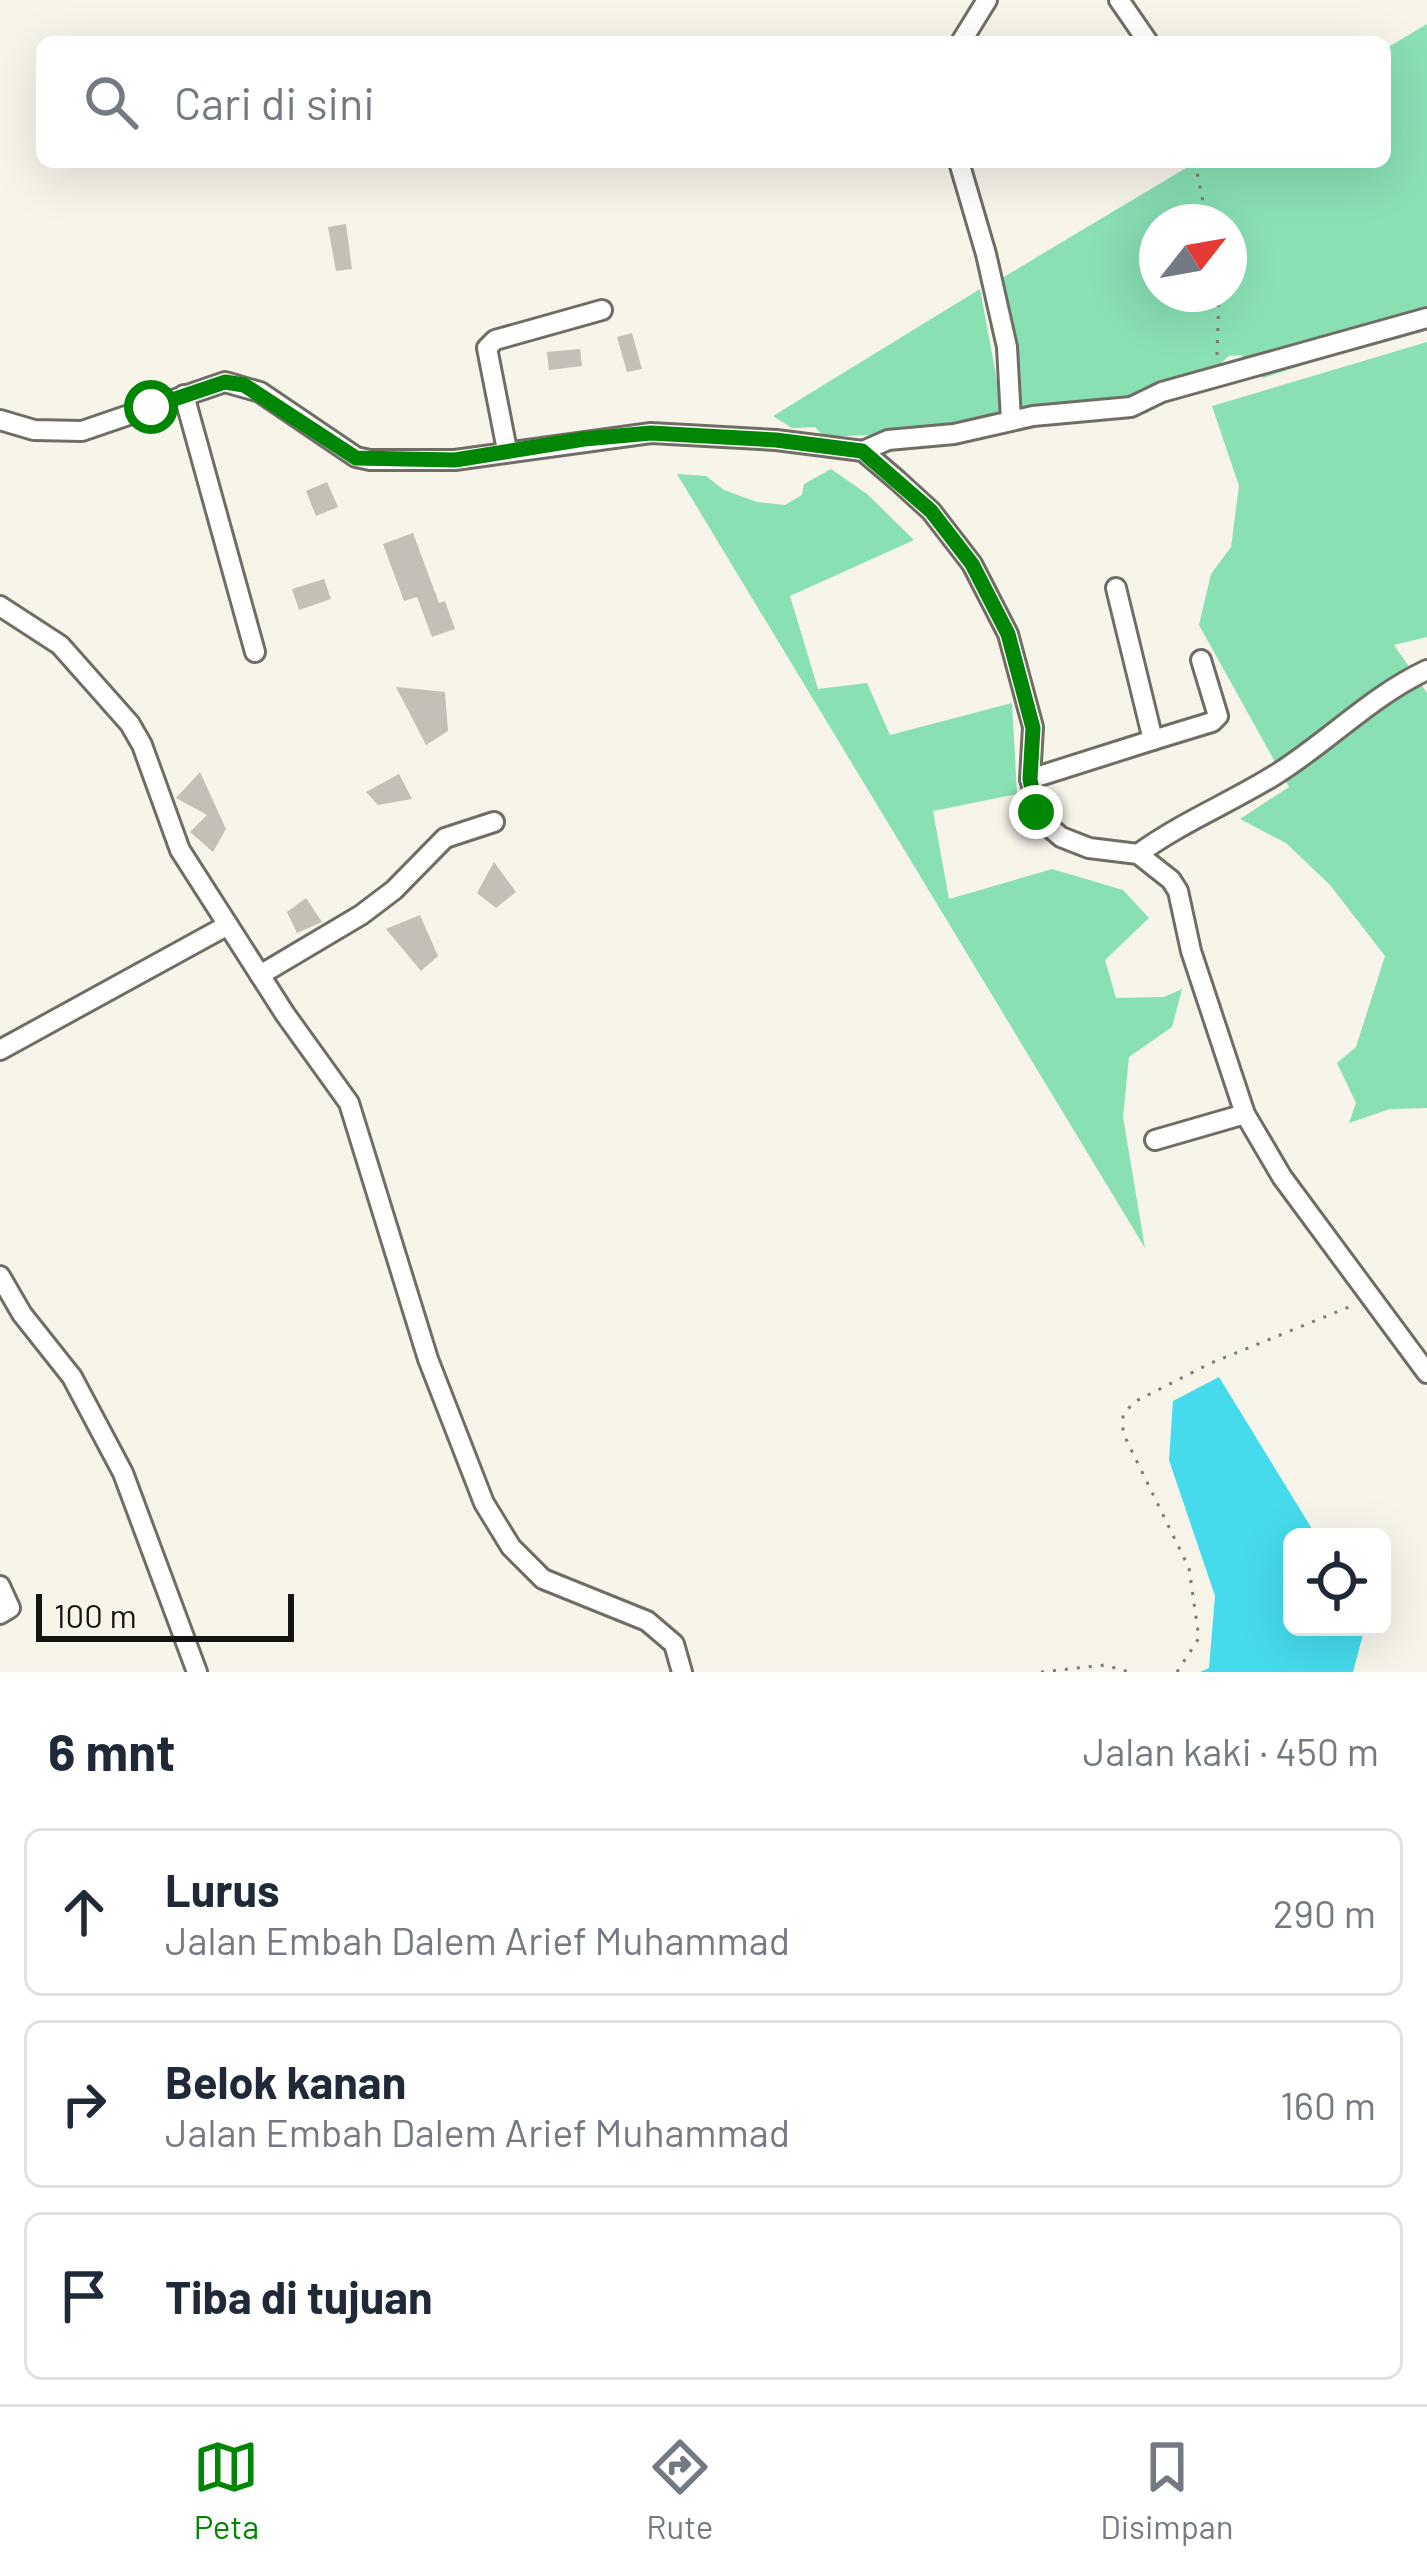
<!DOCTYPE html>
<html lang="id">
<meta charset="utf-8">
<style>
body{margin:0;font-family:Barlow,sans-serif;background:#f2f2f3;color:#1f2937}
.controls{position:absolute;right:36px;bottom:36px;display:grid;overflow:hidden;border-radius:18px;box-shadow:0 12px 48px #0002}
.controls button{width:108px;height:108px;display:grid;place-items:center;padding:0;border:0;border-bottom:3px solid #e0e1e3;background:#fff;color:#1f2937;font:60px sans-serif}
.compass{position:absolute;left:1139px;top:204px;width:108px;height:108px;border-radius:50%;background:#fff;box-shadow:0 12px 48px #0002;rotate:59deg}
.scale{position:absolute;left:36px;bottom:30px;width:258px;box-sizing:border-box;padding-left:12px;border:6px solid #151411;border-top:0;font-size:33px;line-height:42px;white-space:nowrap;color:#151411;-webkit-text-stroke:9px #f7f4ea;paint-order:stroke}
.stop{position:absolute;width:36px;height:36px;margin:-27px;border:9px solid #008505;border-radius:50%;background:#fff}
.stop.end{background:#008505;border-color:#fff;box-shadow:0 3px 12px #0008}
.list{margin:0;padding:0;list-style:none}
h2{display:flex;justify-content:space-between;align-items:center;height:156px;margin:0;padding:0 48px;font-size:51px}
h2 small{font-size:39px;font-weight:400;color:#747a83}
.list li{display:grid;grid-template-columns:78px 1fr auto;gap:36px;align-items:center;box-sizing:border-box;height:168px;margin:0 24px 24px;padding:0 24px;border:3px solid #e0e1e3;border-radius:18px}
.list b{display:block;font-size:45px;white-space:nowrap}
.list p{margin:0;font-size:39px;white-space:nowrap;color:#747a83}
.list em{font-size:39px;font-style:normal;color:#747a83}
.icon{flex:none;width:66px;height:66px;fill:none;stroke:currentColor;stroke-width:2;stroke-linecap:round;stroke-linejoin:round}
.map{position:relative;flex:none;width:1427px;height:1672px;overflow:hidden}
.search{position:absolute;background:#fff;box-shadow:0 12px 48px #0002;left:36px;right:36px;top:36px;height:132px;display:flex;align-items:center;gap:30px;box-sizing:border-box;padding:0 42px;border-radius:18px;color:#747a83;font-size:45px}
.sheet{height:732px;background:#fff}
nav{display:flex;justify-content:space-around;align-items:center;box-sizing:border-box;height:168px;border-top:3px solid #e0e1e3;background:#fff;font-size:33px;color:#747a83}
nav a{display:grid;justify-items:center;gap:6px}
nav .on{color:#008505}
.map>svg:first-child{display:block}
.green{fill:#88e0b3;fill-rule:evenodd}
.water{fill:#45dbec}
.building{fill:#c3c0b7}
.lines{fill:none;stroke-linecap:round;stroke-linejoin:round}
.minor-casing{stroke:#706d65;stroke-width:24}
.path{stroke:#7d7b74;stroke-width:3;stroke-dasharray:3 9;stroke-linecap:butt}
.minor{stroke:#fff;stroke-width:18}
.route{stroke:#008505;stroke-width:15}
</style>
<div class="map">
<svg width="1427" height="1672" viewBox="0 0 1427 1672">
<rect width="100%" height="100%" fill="#f7f4ea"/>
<!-- green -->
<g class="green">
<path d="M1427 24V325L1263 378 1241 355 1229 356 1221 363 1223 385 1152 395 1148 413 1023 421 1002 278 1196 162H1385V49ZM1157 222H1229V294H1157Z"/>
<path d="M980 289 1006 429 824 437 815 427 792 428 773 416Z"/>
<path d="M1427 342V637L1394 645 1427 693V1108L1390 1109 1349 1123 1356 1103 1337 1063 1356 1047 1385 956 1330 885 1286 843 1240 819 1289 787 1199 625 1211 574 1231 547 1239 486 1212 406Z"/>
<path d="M831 469 867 494 914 540 790 596 818 689 867 683 890 735 1012 703 1017 794 933 811 949 899 1052 869 1123 890 1149 918 1105 960 1116 998 1164 997 1182 989 1172 1027 1129 1057 1123 1117 1145 1248 677 474 706 476 724 490 757 502 785 505 802 495 804 484Z"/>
</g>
<!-- water -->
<path class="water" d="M1219 1377 1317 1537H1292V1627H1365L1353 1672H1200L1209 1668 1215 1596 1169 1460 1173 1401Z"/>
<!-- building -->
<g class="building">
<path d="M346 224 352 269 336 271 328 227Z"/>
<path d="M632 333 642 369 627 372 617 337Z"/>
<path d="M580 349 582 366 549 370 547 352Z"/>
<path d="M327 482 338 507 316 516 306 491Z"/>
<path d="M413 533 439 603 445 601 455 629 432 637 417 597 404 601 383 544Z"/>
<path d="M324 579 331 599 299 610 292 589Z"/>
<path d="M396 687 445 692 448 731 426 745Z"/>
<path d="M200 772 226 829 213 852 190 832 207 815 176 798Z"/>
<path d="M399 774 412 799 378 805 366 792Z"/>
<path d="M494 862 516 892 496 908 477 893Z"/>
<path d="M306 898 322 922 297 933 287 912Z"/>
<path d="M420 915 438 956 421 971 386 929Z"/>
</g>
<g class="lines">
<!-- minor casing -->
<g class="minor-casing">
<g id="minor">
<path d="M1119 0 1148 42"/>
<path d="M961 42 987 0"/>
<path d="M959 162 986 254 1007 347 1011 420"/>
<path d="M184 395 255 652"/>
<path d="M0 420 34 430 82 431 225 382 260 392 356 457 370 460H455L651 433 776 440 863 451 897 480 931 511 972 564 1008 634 1033 727 1030 779 1041 820 1061 837 1089 848 1138 854 1171 880 1178 891 1191 951 1245 1114 1282 1177 1427 1373"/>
<path d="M507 450 487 348 495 340 602 310"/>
<path d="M863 451 888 440 954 434 1033 416 1131 407 1162 392 1427 318"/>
<path d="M0 606 60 645 130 724 142 745 180 850 285 1014 349 1103 428 1359 484 1503 511 1547 543 1579 647 1621 674 1644 682 1672"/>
<path d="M1153 740 1212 722 1218 716 1201 660"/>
<path d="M1030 779 1153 740 1116 588"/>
<path d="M1138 854C1182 822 1230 803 1275 775 1328 742 1370 697 1427 670"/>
<path d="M260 975 361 915 394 890 445 838 494 822"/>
<path d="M0 1050 228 925"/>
<path d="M1155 1140 1245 1114"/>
<path d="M0 1276 22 1314 72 1377 123 1473 197 1672"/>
<path d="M0 1586 10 1608 0 1614"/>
</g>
</g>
<!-- path -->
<g class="path">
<path d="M1195 162 1207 222"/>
<path d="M1217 355 1219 294"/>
<path d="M1041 1672 1105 1665 1129 1672"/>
<path d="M1177 1672 1199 1638 1189 1568 1123 1433V1415L1134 1402 1211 1363 1354 1305"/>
</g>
<!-- minor -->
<use href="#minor" class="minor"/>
</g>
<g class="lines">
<!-- route -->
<path class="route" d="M151 407 225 382 244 385 356 458 455 460 584 439 651 433 776 440 862 451 931 511 972 564 1008 634 1033 728 1030 779 1036 812"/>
</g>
</svg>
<div class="controls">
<button><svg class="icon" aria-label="locate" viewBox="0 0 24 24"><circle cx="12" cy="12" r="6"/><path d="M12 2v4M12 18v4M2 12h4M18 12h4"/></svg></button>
</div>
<svg class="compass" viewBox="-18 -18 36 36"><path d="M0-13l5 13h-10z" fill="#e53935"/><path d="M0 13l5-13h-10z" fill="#747a83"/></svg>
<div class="scale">100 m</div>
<div class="stop" style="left:151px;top:407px"></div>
<div class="stop end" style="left:1036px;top:812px"></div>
<div class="search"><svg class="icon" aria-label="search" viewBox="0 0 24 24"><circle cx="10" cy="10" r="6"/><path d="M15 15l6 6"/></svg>Cari di sini</div>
</div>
<section class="sheet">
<h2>6 mnt<small>Jalan kaki · 450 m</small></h2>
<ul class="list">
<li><svg class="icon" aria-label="ahead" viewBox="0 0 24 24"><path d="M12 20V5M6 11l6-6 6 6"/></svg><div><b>Lurus</b><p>Jalan Embah Dalem Arief Muhammad</p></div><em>290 m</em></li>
<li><svg class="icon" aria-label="right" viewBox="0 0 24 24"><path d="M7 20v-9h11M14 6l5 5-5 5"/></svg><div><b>Belok kanan</b><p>Jalan Embah Dalem Arief Muhammad</p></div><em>160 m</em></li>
<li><svg class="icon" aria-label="arrive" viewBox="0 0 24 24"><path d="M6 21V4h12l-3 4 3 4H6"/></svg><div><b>Tiba di tujuan</b></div></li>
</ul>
</section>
<nav>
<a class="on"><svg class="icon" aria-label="map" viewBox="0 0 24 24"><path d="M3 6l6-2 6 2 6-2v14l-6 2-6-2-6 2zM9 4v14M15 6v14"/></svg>Peta</a>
<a><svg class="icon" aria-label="directions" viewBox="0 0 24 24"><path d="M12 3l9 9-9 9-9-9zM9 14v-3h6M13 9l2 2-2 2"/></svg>Rute</a>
<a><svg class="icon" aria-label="saved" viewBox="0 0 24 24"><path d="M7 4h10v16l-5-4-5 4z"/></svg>Disimpan</a>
</nav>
